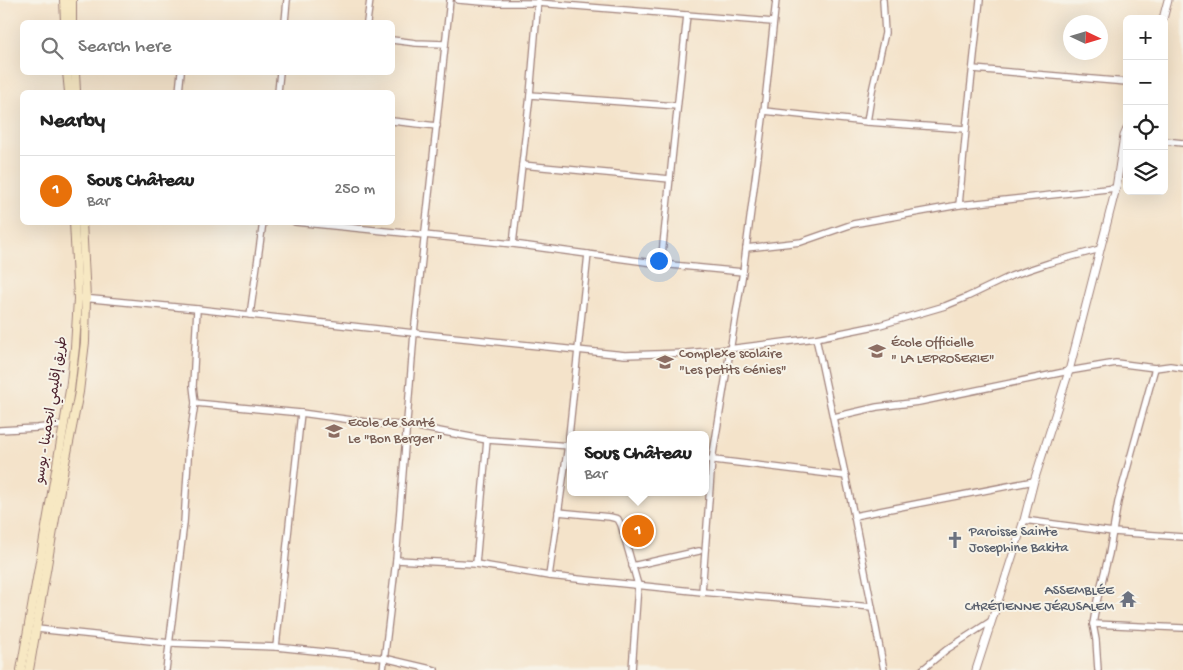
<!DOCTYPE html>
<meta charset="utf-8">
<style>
body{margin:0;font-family:"Gochi Hand","Playpen Sans Arabic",sans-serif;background:#f6f6f6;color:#222}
.controls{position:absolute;right:15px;top:15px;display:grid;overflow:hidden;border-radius:8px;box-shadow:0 5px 20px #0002}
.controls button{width:45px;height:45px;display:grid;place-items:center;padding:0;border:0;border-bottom:1px solid #e0e0e0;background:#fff;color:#222;font:25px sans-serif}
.compass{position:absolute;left:1063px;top:15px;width:45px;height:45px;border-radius:50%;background:#fff;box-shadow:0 5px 20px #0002;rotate:94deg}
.you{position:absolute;left:658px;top:260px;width:18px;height:18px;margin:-12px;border:4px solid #fff;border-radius:50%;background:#1a73e8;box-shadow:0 0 0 8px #1a73e833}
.badge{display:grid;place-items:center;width:32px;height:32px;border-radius:50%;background:#7c3aed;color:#fff;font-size:16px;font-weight:700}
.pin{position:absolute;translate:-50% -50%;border:2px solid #fff;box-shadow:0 1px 5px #0006}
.popup{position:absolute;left:567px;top:431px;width:142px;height:65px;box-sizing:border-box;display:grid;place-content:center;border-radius:8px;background:#fff;filter:drop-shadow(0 1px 4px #0005);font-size:16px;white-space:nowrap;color:#767676}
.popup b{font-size:19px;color:#222}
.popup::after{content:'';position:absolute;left:50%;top:100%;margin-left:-10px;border:10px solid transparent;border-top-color:#fff}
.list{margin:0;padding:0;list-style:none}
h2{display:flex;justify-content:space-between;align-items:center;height:65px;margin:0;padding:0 20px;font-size:21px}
h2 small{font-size:16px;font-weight:400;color:#767676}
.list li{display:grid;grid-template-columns:32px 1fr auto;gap:15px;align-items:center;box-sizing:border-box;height:70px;padding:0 20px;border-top:1px solid #e0e0e0}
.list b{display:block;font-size:19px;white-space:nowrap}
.list p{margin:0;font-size:16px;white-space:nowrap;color:#767676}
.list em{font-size:16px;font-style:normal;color:#767676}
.icon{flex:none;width:28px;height:28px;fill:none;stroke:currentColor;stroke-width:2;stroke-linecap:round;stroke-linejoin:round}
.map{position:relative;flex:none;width:1183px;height:670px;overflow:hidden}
.search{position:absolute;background:#fff;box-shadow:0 5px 20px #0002;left:20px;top:20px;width:375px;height:55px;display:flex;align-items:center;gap:12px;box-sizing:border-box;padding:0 18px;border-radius:8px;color:#767676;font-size:19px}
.panel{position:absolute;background:#fff;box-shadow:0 5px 20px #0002;left:20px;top:90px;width:375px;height:135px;border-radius:8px}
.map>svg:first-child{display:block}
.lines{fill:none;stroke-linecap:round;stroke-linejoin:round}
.minor-casing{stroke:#9f817a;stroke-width:8}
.tertiary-casing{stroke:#9f817a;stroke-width:9}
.secondary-casing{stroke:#9f817a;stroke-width:10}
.minor{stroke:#fff;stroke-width:5.5}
.tertiary{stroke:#fff;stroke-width:7}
.secondary{stroke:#f7e8c3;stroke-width:8}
.labels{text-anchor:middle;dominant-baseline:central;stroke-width:4;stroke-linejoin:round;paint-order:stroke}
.education-label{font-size:14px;fill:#785e54;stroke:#f7f3e8;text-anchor:start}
.street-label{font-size:14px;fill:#4a1f2b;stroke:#f7f3e8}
.worship-label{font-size:14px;fill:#5b616d;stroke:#f7f3e8;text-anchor:start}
</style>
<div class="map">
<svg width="1183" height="670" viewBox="0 0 1183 670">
<rect width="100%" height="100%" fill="#f7f3e8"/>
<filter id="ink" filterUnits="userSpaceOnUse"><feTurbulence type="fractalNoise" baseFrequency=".02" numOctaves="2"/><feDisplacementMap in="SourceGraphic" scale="10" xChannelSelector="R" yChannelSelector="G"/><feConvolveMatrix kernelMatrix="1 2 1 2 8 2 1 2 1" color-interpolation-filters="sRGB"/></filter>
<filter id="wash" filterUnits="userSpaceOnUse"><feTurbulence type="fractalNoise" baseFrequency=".0096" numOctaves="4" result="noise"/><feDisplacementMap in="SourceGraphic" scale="20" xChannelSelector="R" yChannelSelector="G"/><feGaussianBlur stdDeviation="1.12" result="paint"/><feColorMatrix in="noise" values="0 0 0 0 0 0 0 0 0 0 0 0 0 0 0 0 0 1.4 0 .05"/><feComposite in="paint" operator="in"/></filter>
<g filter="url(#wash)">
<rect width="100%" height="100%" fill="#f4e3ca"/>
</g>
<g filter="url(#ink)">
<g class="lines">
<!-- minor casing -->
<g class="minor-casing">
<g id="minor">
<path d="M458 0 495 3H538L773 22"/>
<path d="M285 22 287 0"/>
<path d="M367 22 370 0"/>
<path d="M392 40 416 43 445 44"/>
<path d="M973 69 1127 82"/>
<path d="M179 92 181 72"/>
<path d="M278 92 280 72"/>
<path d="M530 95 677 106"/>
<path d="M764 111 867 122 966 129"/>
<path d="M392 121 437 126"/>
<path d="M867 122 872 91 885 33 883 0"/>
<path d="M1164 141 1183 143"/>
<path d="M522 165 670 179"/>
<path d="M959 205 966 129 980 0"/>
<path d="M295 222 513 244 661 264 743 272"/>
<path d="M513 244 530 95 538 0"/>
<path d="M746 248 801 242 853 224 959 205 1116 188"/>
<path d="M661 264 687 15"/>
<path d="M82 298 197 309 414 333 625 355 686 353 720 350 816 338 880 325 945 306 967 297 1011 276 1028 270 1049 263 1100 249"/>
<path d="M250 315 263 222"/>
<path d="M195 403 301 413 381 424 407 425 487 440 570 446"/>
<path d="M834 417 877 407 919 402 1069 371 1116 363 1155 368 1170 366 1183 368"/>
<path d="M0 430 37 428 64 425"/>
<path d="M706 459 846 476"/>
<path d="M558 512 610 517 618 519 621 525 638 585 632 670"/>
<path d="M854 516 1034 481"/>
<path d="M1024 520 1113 532 1183 537"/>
<path d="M396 560 476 564 549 576 702 592 872 607 854 516 816 338"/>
<path d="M476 564 487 440"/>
<path d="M632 566 699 551"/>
<path d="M549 576 568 445 588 254"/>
<path d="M702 592 712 460 743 272 764 111 776 0"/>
<path d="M872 607 884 670"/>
<path d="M1093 624 1183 628"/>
<path d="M37 629 170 643 276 647 384 658 435 670"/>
<path d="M276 647 301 413"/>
<path d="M166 670 184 523 189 443 195 403 193 386 197 309"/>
<path d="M383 670 396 560 414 333 450 0"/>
<path d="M922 670 946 650 991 621"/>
<path d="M1098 670 1096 640 1093 624 1097 601 1109 554 1118 502 1155 368"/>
</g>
</g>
<!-- tertiary casing -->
<g class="tertiary-casing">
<g id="tertiary">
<path d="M1163 19 1168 0"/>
<path d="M976 670 1024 520 1034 481 1069 371 1116 188 1124 136 1127 129"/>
</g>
</g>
<!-- secondary casing -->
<g class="secondary-casing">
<g id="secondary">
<path d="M64 0 65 22"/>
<path d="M72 0V22"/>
<path d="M67 72 69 92"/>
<path d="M75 72 76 92"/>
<path d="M21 670 70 390 75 347 78 299 74 222"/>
<path d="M29 670 62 478 79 392 85 342 86 298 82 222"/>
</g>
</g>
<!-- minor -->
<use href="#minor" class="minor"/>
<!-- tertiary -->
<use href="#tertiary" class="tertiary"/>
<!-- secondary -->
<use href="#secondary" class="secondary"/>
</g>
</g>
<!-- icons -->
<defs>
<g id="school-bare" transform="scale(1.35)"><path d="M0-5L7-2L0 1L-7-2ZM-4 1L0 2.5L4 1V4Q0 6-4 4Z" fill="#8d6e63" stroke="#f7f3e8" stroke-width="2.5" paint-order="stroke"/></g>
<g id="church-bare" transform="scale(1.35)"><path d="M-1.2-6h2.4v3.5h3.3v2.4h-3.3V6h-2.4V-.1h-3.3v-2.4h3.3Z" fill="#6b7280" stroke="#f7f3e8" stroke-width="2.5" paint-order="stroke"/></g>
<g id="temple-bare" transform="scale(1.35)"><path d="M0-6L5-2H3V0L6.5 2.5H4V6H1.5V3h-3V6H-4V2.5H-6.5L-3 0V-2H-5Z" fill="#6b7280" stroke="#f7f3e8" stroke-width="2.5" paint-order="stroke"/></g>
</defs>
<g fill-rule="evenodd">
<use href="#school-bare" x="877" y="351"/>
<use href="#school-bare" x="665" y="362"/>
<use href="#school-bare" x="334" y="431"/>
<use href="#church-bare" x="955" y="540"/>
<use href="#temple-bare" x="1128" y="599"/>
</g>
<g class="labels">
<!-- education labels -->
<g class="education-label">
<text x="891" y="343">École Officielle<tspan x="891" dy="16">" LA LEPROSERIE"</tspan></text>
<text x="679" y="354">Complexe scolaire<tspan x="679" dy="16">"Les petits Génies"</tspan></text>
<text x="348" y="423">Ecole de Santé<tspan x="348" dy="16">Le "Bon Berger "</tspan></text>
</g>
<!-- street labels -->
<g class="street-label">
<text transform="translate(52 410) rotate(-81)">طريق إقليمي انجمينا - بوسو</text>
</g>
<!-- worship labels -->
<g class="worship-label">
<text x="969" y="532">Paroisse Sainte<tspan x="969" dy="16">Josephine Bakita</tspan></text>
<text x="1114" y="591" text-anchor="end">ASSEMBLÉE<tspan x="1114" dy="16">CHRÉTIENNE JÉRUSALEM</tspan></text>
</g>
</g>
</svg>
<div class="controls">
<button>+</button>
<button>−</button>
<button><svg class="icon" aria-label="locate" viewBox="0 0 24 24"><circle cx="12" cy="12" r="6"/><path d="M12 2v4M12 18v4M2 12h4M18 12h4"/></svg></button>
<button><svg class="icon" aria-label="layers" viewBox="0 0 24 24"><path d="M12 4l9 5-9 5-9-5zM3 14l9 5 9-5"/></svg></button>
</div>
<svg class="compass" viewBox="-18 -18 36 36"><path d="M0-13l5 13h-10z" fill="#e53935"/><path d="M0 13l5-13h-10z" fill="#767676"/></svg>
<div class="you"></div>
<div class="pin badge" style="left:638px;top:531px;background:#e8710a">1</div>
<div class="popup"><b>Sous Château</b>Bar</div>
<div class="search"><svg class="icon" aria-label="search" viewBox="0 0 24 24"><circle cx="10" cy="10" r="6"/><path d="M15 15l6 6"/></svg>Search here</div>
<section class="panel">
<h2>Nearby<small></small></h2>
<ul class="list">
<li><span class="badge" style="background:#e8710a">1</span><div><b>Sous Château</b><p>Bar</p></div><em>250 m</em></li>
</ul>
</section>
</div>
